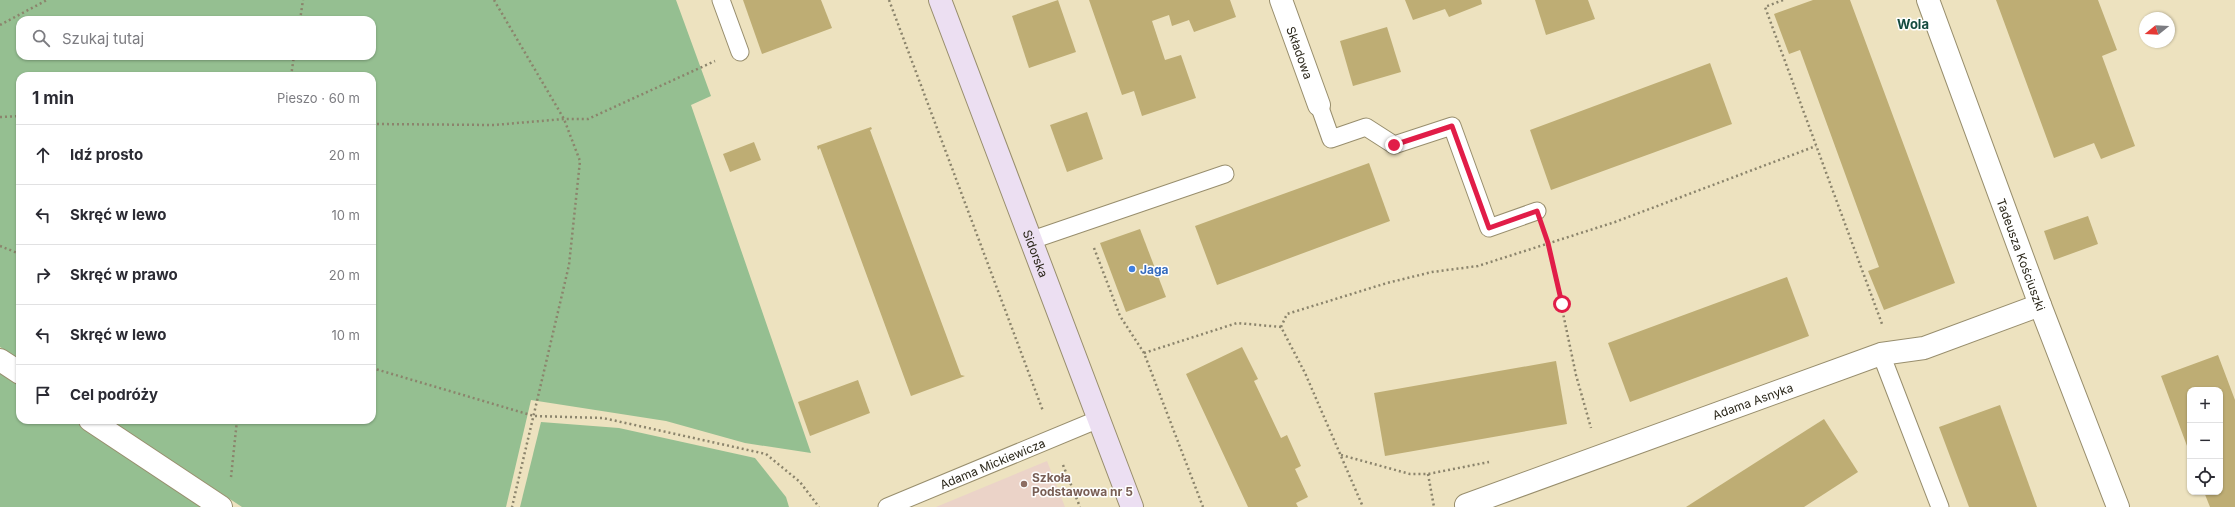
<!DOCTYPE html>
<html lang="pl">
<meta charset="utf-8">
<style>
body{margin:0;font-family:Inter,sans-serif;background:#f7f7f7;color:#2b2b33}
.controls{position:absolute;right:12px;bottom:12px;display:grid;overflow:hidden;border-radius:8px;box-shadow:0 1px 3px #0004}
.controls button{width:36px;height:36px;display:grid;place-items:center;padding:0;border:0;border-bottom:1px solid #e1e1e2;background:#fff;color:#2b2b33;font:20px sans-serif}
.compass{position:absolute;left:2139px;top:12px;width:36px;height:36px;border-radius:50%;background:#fff;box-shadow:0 1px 3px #0004;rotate:252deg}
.stop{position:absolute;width:12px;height:12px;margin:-9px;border:3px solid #e11d48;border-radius:50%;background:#fff}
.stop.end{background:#e11d48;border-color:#fff;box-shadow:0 1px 4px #0008}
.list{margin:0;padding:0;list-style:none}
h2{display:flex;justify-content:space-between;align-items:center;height:52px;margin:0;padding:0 16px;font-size:17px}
h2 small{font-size:13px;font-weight:400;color:#7c7c81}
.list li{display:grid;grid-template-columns:26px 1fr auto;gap:12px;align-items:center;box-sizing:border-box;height:60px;padding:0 16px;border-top:1px solid #e1e1e2}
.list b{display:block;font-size:15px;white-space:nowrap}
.list em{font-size:13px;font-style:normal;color:#7c7c81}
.icon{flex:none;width:22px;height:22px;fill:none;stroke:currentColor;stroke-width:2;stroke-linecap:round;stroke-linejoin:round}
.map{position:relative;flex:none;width:2235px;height:507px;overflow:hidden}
.search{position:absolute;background:#fff;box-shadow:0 1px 3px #0004;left:16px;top:16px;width:360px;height:44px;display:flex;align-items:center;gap:10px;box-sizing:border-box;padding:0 14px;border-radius:12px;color:#7c7c81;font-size:15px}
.panel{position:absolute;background:#fff;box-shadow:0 1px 3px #0004;left:16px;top:72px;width:360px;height:352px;border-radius:12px}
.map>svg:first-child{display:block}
.education{fill:#ebd3c8}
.forest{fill:#95bf91;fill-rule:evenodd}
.building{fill:#bead74}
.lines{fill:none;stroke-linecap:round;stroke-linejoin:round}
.lane-casing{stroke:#988e6d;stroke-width:19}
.street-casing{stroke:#988e6d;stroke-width:24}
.secondary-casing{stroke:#988e6d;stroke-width:24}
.path{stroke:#8b846c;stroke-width:2.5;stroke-dasharray:2 3;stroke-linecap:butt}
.lane{stroke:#fff;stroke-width:17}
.street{stroke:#fff;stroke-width:22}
.secondary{stroke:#ecdff2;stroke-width:22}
.route{stroke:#e11d48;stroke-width:5}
.shop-dot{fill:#3f7fe0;stroke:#fff;stroke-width:1.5}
.education-dot{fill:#8d6e63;stroke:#fff;stroke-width:1.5}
.labels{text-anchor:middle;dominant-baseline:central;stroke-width:3;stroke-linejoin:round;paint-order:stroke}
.street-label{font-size:12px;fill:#2a2619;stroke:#fff}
.shop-label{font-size:12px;font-weight:bold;fill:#366cbe;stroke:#fff;text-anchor:start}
.education-label{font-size:12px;font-weight:bold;fill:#785e54;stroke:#fff;text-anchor:start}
.neighbourhood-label{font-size:13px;font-weight:bold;fill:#144b3f;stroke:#fff}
</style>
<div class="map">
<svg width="2235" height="507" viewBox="0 0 2235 507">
<rect width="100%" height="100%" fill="#ede2bf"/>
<!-- education -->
<path class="education" d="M1047 461 1065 507H936Z"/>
<!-- forest -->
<g class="forest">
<path d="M0 0H676L711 96 691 105 811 453 745 443 666 421 531 400 506 507H242L110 420H372V76H20V360L0 347ZM20 20H372V56H20Z"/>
<path d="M0 371 20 384V420H75L206 507H0Z"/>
<path d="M541 422 619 428 755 458 786 497 789 507H520Z"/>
</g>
<!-- building -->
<g class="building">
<path d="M743 0H821L832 28 762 54Z"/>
<path d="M1058 0 1076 52 1029 68 1012 16Z"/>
<path d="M1089 0H1230L1236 17 1194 32 1189 20 1172 26 1169 15 1152 21 1165 60 1181 55 1196 98 1142 116 1134 91 1122 95Z"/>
<path d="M1405 0H1481L1482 4 1449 17 1445 9 1413 20Z"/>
<path d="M1535 0H1588L1595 19 1546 35Z"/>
<path d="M1813 0H1850L1955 283 1884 310 1868 271 1879 267 1800 50 1789 54 1774 14Z"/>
<path d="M1996 0H2098L2117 50 2102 56 2135 146 2101 159 2094 143 2054 158Z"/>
<path d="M1387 27 1401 72 1353 86 1340 41Z"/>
<path d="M1710 63 1732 124 1551 190 1530 130Z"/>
<path d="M1087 112 1103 159 1067 172 1050 125Z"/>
<path d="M871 127 872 129 870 130 961 375 965 376 911 396 820 148 818 150 817 146Z"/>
<path d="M754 142 761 160 730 172 723 154Z"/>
<path d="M1369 163 1390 221 1217 285 1195 226Z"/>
<path d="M2088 216 2098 244 2054 260 2044 231Z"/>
<path d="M1140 229 1166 297 1126 312 1100 243Z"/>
<path d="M1787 277 1809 336 1630 402 1608 343Z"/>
<path d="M1242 347 1258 379 1254 381 1281 438 1287 435 1301 466 1295 469 1308 497 1296 503 1298 507H1248L1186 374Z"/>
<path d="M2218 355 2235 400V507H2210L2204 492H2220V390H2190V454L2161 376Z"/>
<path d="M1556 361 1567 424 1385 456 1374 393Z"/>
<path d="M858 380 870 413 810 436 798 402Z"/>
<path d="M2000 405 2037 507H1969L1939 427Z"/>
<path d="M1824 419 1858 472 1804 507H1686Z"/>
</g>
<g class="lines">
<!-- lane casing -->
<g class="lane-casing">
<g id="lane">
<path d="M721 0 740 52"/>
<path d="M1319 105 1331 139 1366 127 1394 145 1452 126 1489 228 1537 211"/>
<path d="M1032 240 1225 174"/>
<path d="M1881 354 1940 507"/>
<path id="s1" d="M887 507 1099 419"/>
</g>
</g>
<!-- street casing -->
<g class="street-casing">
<g id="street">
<path id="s2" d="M1281 0 1319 105"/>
<path id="s3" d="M1928 0 2040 305 2118 507"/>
<path d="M0 360 20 373"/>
<path d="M90 420 221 507"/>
<path id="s4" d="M1466 505 1881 354 1924 348 2040 305"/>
</g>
</g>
<!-- secondary casing -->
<g class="secondary-casing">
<g id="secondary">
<path id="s5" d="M940 0 1132 507"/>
</g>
</g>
<!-- path -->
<g class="path">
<path d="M494 0 564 119 580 161 569 265 512 507"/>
<path d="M889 0 1043 411"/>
<path d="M1783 0 1765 7 1882 324"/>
<path d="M300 20 303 0"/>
<path d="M0 25 47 0"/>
<path d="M291 76 294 56"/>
<path d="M0 117 20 116"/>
<path d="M372 124 494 125 564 119H588L715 61"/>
<path d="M1548 242 1576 375 1591 428"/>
<path d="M0 246 20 254"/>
<path d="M1094 248 1120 316 1144 353 1203 507"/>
<path d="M1281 327 1287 314 1387 283 1432 272 1478 266 1615 222 1816 146"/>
<path d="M1144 353 1237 323 1281 327 1305 373 1363 507"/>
<path d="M372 368 534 416 603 418 766 454 800 482 819 507"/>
<path d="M1341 455 1410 474H1428L1489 462"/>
<path d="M1063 465 1080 507"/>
<path d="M1428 474 1434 507"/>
<path d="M231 477 237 420"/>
</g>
<!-- lane -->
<use href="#lane" class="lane"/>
<!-- street -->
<use href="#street" class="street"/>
<!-- secondary -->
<use href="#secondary" class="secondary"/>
</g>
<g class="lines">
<!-- route -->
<path class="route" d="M1394 145 1452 126 1489 228 1537 211 1548 243 1562 304"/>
</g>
<!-- markers -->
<circle class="shop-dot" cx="1132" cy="269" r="4"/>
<circle class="education-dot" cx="1024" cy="484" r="4"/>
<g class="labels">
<!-- street labels -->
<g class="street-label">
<text stroke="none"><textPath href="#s2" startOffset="56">Składowa</textPath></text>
<text stroke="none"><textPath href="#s5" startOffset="271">Sidorska</textPath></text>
<text stroke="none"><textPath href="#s3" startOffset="271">Tadeusza Kościuszki</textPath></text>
<text stroke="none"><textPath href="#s4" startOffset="305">Adama Asnyka</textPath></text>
<text stroke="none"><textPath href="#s1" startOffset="114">Adama Mickiewicza</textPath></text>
</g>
<!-- shop labels -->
<g class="shop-label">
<text x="1140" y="269">Jaga</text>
</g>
<!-- education labels -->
<g class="education-label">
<text x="1032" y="477">Szkoła<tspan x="1032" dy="14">Podstawowa nr 5</tspan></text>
</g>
<!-- neighbourhood labels -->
<g class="neighbourhood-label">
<text x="1913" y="24">Wola</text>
</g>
</g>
</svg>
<div class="controls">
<button>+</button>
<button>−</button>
<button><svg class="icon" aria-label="locate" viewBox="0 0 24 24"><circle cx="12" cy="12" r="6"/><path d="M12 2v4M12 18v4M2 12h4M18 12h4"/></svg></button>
</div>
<svg class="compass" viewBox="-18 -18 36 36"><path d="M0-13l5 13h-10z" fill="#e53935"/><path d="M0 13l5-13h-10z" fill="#7c7c81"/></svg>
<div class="stop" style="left:1562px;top:304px"></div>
<div class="stop end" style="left:1394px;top:145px"></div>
<div class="search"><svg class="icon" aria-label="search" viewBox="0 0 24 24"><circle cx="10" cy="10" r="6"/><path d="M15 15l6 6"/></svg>Szukaj tutaj</div>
<section class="panel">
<h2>1 min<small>Pieszo · 60 m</small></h2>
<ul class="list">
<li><svg class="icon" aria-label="ahead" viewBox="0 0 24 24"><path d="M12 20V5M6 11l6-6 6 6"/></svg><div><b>Idź prosto</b></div><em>20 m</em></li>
<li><svg class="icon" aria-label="left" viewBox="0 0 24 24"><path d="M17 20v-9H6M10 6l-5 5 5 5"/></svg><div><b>Skręć w lewo</b></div><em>10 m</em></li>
<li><svg class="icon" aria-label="right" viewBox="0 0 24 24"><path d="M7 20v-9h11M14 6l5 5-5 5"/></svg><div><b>Skręć w prawo</b></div><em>20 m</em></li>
<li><svg class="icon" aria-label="left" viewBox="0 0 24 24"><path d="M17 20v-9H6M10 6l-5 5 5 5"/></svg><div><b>Skręć w lewo</b></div><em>10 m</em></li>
<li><svg class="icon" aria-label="arrive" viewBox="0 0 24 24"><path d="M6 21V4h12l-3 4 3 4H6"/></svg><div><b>Cel podróży</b></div></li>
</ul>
</section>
</div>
